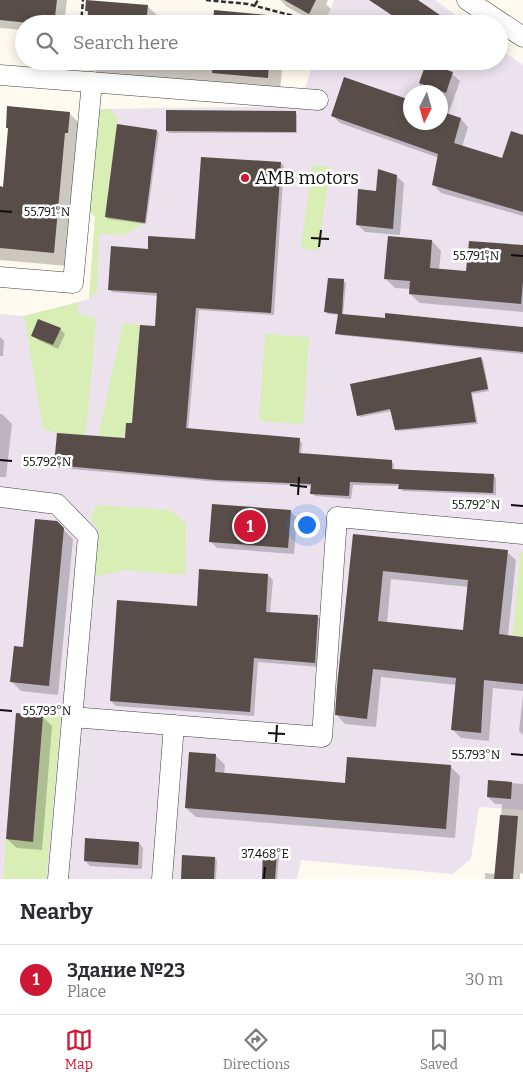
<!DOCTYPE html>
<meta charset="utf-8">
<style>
body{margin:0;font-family:Bitter,serif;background:#f7f7f7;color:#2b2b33}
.compass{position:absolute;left:403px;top:85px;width:45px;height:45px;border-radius:50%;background:#fff;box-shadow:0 2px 12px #0003;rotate:185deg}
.you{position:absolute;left:306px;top:524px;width:18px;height:18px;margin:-12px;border:4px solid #fff;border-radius:50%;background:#1a73e8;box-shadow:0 0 0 8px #1a73e833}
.badge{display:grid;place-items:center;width:32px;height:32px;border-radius:50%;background:#ce1734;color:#fff;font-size:16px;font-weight:700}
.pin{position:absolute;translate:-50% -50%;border:2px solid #fff;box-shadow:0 1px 5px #0006}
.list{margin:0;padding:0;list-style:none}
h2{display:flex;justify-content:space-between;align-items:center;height:65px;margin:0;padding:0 20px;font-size:21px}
h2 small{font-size:16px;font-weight:400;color:#7c7c81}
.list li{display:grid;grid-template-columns:32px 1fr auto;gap:15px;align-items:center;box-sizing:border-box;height:70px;padding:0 20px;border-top:1px solid #e1e1e2}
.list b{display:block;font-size:19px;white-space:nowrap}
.list p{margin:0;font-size:16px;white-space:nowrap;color:#7c7c81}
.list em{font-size:16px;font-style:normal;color:#7c7c81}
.icon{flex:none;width:28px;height:28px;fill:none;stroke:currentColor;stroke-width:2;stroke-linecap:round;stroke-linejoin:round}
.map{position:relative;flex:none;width:523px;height:879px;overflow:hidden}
.search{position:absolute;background:#fff;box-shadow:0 2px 12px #0003;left:15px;right:15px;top:15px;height:55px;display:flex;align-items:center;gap:12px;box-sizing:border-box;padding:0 18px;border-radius:28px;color:#7c7c81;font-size:19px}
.sheet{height:135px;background:#fff}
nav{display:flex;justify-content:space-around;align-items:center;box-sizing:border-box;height:70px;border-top:1px solid #e1e1e2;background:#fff;font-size:14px;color:#7c7c81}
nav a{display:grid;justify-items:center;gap:2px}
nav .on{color:#ce1734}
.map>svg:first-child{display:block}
.industrial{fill:#ebe2ee;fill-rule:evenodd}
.green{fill:#d9eeb4}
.shadow{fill:#0003;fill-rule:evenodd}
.building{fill:#584d49;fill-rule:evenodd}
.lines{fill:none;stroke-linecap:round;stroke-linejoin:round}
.minor-casing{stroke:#414141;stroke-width:21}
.path{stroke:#303030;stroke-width:2.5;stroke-dasharray:5 2.5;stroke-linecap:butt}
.minor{stroke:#fff;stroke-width:20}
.ticks{fill:none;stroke:#0e0e0e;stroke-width:2}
.poi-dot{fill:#ce1734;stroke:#fff;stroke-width:2}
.labels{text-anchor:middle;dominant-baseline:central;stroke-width:5;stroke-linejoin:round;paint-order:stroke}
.poi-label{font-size:18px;fill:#0e0e0e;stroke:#fff;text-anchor:start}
.ticks-label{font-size:12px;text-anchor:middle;fill:#0e0e0e;stroke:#fff;stroke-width:5;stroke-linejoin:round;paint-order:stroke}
</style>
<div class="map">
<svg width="523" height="879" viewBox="0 0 523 879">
<rect width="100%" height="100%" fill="#fffaf0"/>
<!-- industrial -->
<g class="industrial">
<path d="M334 0H435L467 24H326Z"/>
<path d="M499 48 523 65V810L479 807 471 859 452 874 301 860 297 879H0V314L24 316 89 299 95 217 87 209 99 109 299 106 314 61H499ZM410 92H440V122H410Z"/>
</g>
<!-- green -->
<g class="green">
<path d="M99 109H110L118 118 105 217 145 223 123 235 99 234 97 291 89 299 95 217 87 209Z"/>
<path d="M312 165 330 167 318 251 301 248Z"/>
<path d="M79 302 77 314 96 318 86 435 57 433 43 429 24 316Z"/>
<path d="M123 323 140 325 132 423H126L125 438 98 436Z"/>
<path d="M265 334 309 337 303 424 259 421Z"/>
<path d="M97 505 170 510 186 523 185 575 125 570 95 577 98 528 90 518Z"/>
<path d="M520 552 523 553V637L513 636Z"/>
<path d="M43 716 61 717 46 879H3L6 839 33 841Z"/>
</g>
<!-- shadow -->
<g class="shadow">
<path d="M0 0H67L64 24H24V30L0 28Z"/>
<path d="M280 0H328L326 4 331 9 324 24H319L287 7Z"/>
<path d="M147 6 158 16 214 21 215 12 276 17 282 24H88L89 13 86 11Z"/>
<path d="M85 61H283L280 90 223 83 153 77 152 79 98 74Z"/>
<path d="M427 65 452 74 460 81 448 115 461 119 468 127 462 147 503 160 523 136V216L441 193 434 185 439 158 340 123 333 116 344 78 410 101V122H440V92H417Z"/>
<path d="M295 112 297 114V133H169L167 131Z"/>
<path d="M69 113 82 126 67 266 0 260V187L5 188 10 130 7 127Z"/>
<path d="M157 131 159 133 146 224 108 219 106 217Z"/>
<path d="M281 163 284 166 274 315 199 310 188 430 299 440 302 443 301 454 391 461 394 464V470L493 475 496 478V495L403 491 400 488V486L353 485 351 499 315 496 312 493V486L220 482 59 468 56 465 126 439 133 425 156 327 158 296 112 292 109 289 149 250 196 241Z"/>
<path d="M396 176 404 183 400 235 365 232 358 225 377 193Z"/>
<path d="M432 241 441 251 439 270 467 272 523 247V312L420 303 410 294 411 289 395 288 385 278Z"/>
<path d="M344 281 346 283 343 315 523 328V354L339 335 337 333 339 315 328 314 326 312Z"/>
<path d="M60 329 65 334 58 349 38 340 33 336Z"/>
<path d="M0 337 4 341 3 356H0Z"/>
<path d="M481 358 483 360 489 391 472 394 478 424 398 431 396 429 392 411 360 417 358 415Z"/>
<path d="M0 414H2L12 424 6 477H0Z"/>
<path d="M290 511 297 518 294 554 217 548 210 541Z"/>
<path d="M56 522 73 539 58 695 21 691 12 682 24 648Z"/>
<path d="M354 536 507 552 516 560 508 636 523 638V691L493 688 489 741 461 738 452 729 457 685 381 677 376 727 345 724 337 715ZM391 579 469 587 464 632 387 623Z"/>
<path d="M268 575 273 580 270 613 318 617 323 621 319 667 258 662 254 716 116 706 111 701 198 607Z"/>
<path d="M523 695V735L519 731Z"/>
<path d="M43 717 52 726 42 850 17 848 7 839Z"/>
<path d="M216 756 225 765 224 774 346 784 450 766 460 776 455 838 196 817 186 808Z"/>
<path d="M489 781 523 784V874L520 873V879H485V873L496 874 502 804H495L488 797Z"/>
<path d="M139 843 143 848 142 869 90 866 85 861Z"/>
<path d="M277 853 279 855 277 879H263Z"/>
<path d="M215 858 217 860 216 879H182Z"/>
</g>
<!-- building -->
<g class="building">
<path d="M0 0H57L54 24H38L0 20Z"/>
<path d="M86 0 148 5 146 24H87L88 11H85Z"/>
<path d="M284 0H316L309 14Z"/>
<path d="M369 0H418L453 24H405Z"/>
<path d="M214 10 267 15 266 24H213Z"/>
<path d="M213 61H269L268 78 212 73Z"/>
<path d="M426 63 453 72 446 93 419 83Z"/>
<path d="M344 77 410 100V122H440V111L461 118 454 143 502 158 511 131 523 135V212L432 185 438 154 331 116Z"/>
<path d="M7 106 70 112 68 133H65L54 253 0 248V186L3 187 8 128H6Z"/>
<path d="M166 110 296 111V132L166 131Z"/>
<path d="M117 124 157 130 145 223 105 217Z"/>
<path d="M201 157 281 162 271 313 196 308 186 428 300 438 299 453 392 460V469L494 474 493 493 398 489 399 484 350 482 349 496 310 494 311 484 216 480 54 465 57 433 125 438 126 423H132L140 325 155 326 157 293 108 290 111 246 148 249V236L195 239Z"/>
<path d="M378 169 397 175 393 229 356 225 358 189 376 191Z"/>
<path d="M388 236 432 240 430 268 466 271 469 241 523 245V281L521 304 409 294 410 281 384 279Z"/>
<path d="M328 278 344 279 342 314 385 318V313L523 327V352L335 334 338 314 324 312Z"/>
<path d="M38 319 61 328 53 345 31 336Z"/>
<path d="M481 357 488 389 471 392 476 422 395 430 390 409 357 416 350 384Z"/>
<path d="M212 504 291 510 288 548 209 542Z"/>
<path d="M35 519 57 521 64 528 49 686 10 682 14 646 23 647Z"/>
<path d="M353 534 508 550 499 634 523 637V684L484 680 481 733 451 730 456 678 373 669 367 719 335 715 337 686ZM383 571 468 580 463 630 378 621Z"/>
<path d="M199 569 268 574 266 612 318 615 315 663 254 658 250 712 110 701 117 600 197 606Z"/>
<path d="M16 713 43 716 33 842 6 839Z"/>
<path d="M189 752 216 754 215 772 345 783 347 757 451 765 446 829 185 808Z"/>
<path d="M488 780 512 782 511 799 487 797Z"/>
<path d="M500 815 518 816 513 879H494Z"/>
<path d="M85 838 139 842 138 865 84 861Z"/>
<path d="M263 851 277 852 275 879H262Z"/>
<path d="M182 855 215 857 214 879H181Z"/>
</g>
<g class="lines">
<!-- minor casing -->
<g class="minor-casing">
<g id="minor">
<path d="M467 0 523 37"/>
<path d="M0 75 318 100"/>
<path d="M0 277 73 283 92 82"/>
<path d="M0 497 57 504 88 536 58 879"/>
<path d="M72 717 322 737 337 517 523 534"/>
<path d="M162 879 174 725"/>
</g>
</g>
<!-- path -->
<g class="path">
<path d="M206 0 248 4 305 19 341 22"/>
<path d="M255 5 258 0"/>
<path d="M81 24 83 0"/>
</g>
<!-- minor -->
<use href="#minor" class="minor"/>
</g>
<!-- ticks -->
<path class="ticks" d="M0 211 12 212M311 238 329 239M319 247 321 230M511 255 523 256M0 460 12 461M290 485 307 487M298 495 299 477M511 505 523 506M0 710 12 711M268 733 285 734M276 742 277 725M511 754 523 755M264 879 265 867"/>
<!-- markers -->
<circle class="poi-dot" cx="245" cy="178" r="5"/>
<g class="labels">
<!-- poi labels -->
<g class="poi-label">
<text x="255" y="178">AMB motors</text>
</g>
</g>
<g class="ticks-label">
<text x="47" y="216">55.791°N</text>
<text x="476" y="260">55.791°N</text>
<text x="47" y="466">55.792°N</text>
<text x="476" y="509">55.792°N</text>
<text x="47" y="715">55.793°N</text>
<text x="476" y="759">55.793°N</text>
<text x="265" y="858">37.468°E</text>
</g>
</svg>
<svg class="compass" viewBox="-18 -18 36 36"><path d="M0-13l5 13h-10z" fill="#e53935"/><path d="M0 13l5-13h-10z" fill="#7c7c81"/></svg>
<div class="you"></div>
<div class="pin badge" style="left:250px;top:526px">1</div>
<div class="search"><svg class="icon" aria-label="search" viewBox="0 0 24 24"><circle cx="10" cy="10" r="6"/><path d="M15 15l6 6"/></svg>Search here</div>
</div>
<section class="sheet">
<h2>Nearby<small></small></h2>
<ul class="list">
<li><span class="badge">1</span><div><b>Здание №23</b><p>Place</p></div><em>30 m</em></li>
</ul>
</section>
<nav>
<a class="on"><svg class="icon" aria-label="map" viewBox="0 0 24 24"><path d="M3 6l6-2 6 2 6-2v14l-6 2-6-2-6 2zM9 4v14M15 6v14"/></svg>Map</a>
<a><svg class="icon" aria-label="directions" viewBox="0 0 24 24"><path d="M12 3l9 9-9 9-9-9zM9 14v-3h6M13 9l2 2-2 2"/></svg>Directions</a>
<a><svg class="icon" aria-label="saved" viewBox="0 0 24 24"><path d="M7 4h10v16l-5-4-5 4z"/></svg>Saved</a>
</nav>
